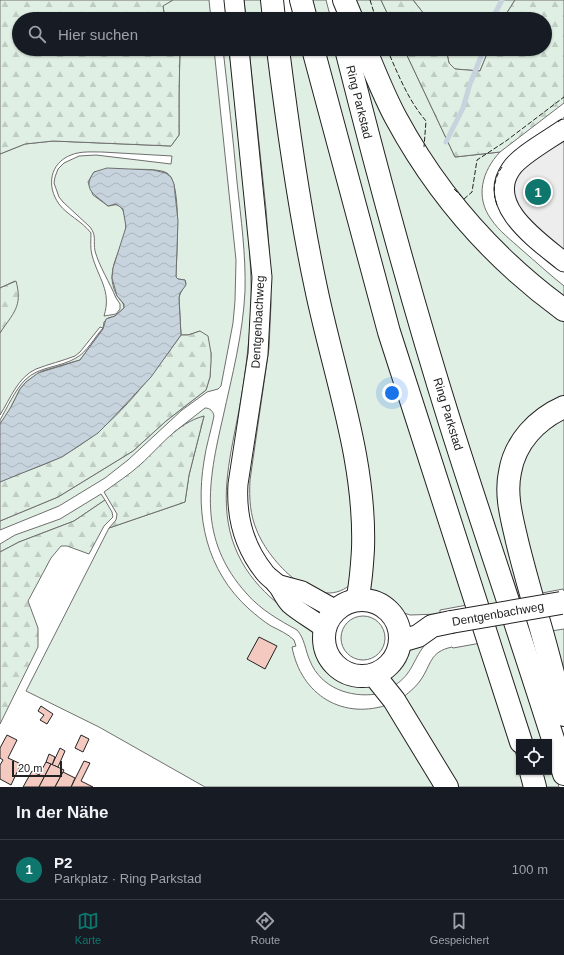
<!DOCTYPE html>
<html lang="de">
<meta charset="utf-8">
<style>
body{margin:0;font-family:Helvetica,sans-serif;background:#242831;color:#f1f3f6}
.controls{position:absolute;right:12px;bottom:12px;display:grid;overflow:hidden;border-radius:0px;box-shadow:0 1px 3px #0004}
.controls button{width:36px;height:36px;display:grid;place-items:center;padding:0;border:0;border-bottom:1px solid #363941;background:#171b24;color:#f1f3f6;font:20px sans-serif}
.scale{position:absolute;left:12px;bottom:10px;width:50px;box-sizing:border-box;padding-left:4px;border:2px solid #222;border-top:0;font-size:11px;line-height:14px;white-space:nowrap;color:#222;-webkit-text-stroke:3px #fff;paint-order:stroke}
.you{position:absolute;left:392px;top:393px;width:14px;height:14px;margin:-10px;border:3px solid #fff;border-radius:50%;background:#1a73e8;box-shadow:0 0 0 6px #1a73e833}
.badge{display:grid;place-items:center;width:26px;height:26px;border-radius:50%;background:#0f766e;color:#fff;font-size:13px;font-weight:700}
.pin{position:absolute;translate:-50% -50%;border:2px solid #fff;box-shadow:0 1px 4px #0006}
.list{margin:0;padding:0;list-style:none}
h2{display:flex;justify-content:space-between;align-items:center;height:52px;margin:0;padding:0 16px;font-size:17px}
h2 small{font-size:13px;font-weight:400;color:#9ea1a6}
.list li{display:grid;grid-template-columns:26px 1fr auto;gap:12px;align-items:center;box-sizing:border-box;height:60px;padding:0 16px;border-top:1px solid #363941}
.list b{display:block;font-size:15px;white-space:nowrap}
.list p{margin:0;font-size:13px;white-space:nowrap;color:#9ea1a6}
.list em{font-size:13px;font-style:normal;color:#9ea1a6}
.icon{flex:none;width:22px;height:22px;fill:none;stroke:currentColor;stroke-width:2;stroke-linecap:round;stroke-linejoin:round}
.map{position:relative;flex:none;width:564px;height:787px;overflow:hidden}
.search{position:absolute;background:#171b24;box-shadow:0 1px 3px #0004;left:12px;right:12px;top:12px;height:44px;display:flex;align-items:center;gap:10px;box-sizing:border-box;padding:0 14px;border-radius:22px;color:#9ea1a6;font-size:15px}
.sheet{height:112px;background:#171b24}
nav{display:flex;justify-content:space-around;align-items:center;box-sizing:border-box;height:56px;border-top:1px solid #363941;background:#171b24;font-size:11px;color:#9ea1a6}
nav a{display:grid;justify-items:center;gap:2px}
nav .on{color:#0f766e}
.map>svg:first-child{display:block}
.green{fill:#e0efe3;stroke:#6f6f6f;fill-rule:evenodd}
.forest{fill:url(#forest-firs);stroke:#6f6f6f}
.parking{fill:#ededed;stroke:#6f6f6f}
.water{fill:url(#water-waves);stroke:#6f6f6f}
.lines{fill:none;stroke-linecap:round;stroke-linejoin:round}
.stream{stroke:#c7d3dd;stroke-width:5}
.building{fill:#f3c9c0;stroke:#222}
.minor-casing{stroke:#222;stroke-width:21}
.major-casing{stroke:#222;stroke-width:24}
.highway-casing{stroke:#222;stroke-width:24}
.minor{stroke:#fff;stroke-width:19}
.major{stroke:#fff;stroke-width:22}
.highway{stroke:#fff;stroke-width:22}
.major-bridge-casing{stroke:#222;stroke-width:24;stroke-linecap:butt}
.major-bridge{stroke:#fff;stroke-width:22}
.fence{stroke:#222;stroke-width:1;stroke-dasharray:5 2;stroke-linecap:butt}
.labels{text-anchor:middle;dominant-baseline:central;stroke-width:3;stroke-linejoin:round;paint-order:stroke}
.street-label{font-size:12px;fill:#222;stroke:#fff}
</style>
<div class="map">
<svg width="564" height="787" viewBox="0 0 564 787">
<defs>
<pattern id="forest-firs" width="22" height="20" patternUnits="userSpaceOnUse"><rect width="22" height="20" fill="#e0efe3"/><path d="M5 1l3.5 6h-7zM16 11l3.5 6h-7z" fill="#c0cdc2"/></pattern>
<pattern id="water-waves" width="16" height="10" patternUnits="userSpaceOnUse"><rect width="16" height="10" fill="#c7d3dd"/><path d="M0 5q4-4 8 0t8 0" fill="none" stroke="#abb5bd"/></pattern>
</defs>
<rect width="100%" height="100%" fill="#fff"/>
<!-- green -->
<g class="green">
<path d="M173 0H209L211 19H173L170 14 164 13 163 5Z"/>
<path d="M244 0H266L269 19H246Z"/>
<path d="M311 0H326L331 19H316Z"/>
<path d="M355 0H381L390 19H361Z"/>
<path d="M413 0H515L503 19H428Z"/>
<path d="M180 49H214L236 260 235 301 233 323 221 386 218 389 207 392 182 410 128 460 105 478 59 506 0 530V521L58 497 133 451 166 421 206 390 210 377 211 353 200 331 188 335H181L179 298 180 294 186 283 185 280 178 279 176 277C176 258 183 182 167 173 155 166 109 171 94 172L88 182 93 195 108 206C111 206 115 204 117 205 124 205 126 221 126 226 125 244 112 259 112 277 112 283 114 291 117 295 120 301 124 302 124 308L115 316 108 318 104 322 103 329 80 360 42 371 26 382 20 389 6 417 0 424V420C7 408 15 390 25 380 39 366 59 368 76 358 87 352 94 338 103 328L100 327 80 352 75 356C62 361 49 364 36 369 18 377 10 399 0 415V333L4 326 15 281 0 288V154L25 144 53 141 171 146 179 135V94ZM102 152 172 156 171 164 96 155 79 156 64 163 58 169 55 177 54 183 59 197 63 202 90 227C97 236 93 241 95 251 99 266 110 283 116 298L120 304V309L116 314 104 316C112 291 98 278 92 255 90 248 91 241 91 233 82 221 67 215 59 204 46 186 50 163 71 155 80 151 92 152 102 152Z"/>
<path d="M223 49H229C235 99 240 150 245 200 249 237 252 275 251 312 249 345 245 378 239 410 231 453 219 496 232 539 246 583 278 605 313 630L316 637 320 654 326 665 334 673 348 682 369 686 377 694C350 698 321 688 310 661 305 650 305 639 297 630 279 620 261 610 247 594 197 539 208 482 223 417 232 376 243 334 245 291 246 255 241 219 237 182 233 138 228 93 223 49Z"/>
<path d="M249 49H273L357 504 350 585C316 613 269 561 257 531 250 515 249 498 250 480L269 348 271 304 269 248 266 209Z"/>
<path d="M287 49H302L415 449 467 605 440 610V614L410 615 404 613 387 599 368 593 320 279Z"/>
<path d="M323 49H338L545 742H530L419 401 370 228Z"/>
<path d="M372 49H404L455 157 500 152C482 171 475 197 491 219 499 231 511 240 522 250 536 262 549 274 564 286V302L516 263 434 167Z"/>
<path d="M446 49H489L480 71 455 69 449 63Z"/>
<path d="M372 80 390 119 564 317V401L513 443 527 597 518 598 426 312 365 82Z"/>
<path d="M205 408C210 408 213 411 214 416 211 431 206 446 204 461 195 516 206 570 249 609 256 615 263 621 271 626 279 630 288 634 294 640L296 646 292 647C301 695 343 721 390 704L440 787H205L99 727 26 691 109 528 185 502 189 475 204 416 188 423 173 433Z"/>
<path d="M564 415V591L563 589 537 594 515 483 531 440Z"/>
<path d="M101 494 105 500 74 521 19 542 0 552V544L15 535 60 519Z"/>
<circle cx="363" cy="638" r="22"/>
<path d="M564 629V681L551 631Z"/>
<path d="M420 642 424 646C412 662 413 673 394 686L388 676C400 666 406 650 420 642Z"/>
<path d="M481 643 519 764V772H522L527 787H455L401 699C408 693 415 688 420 681 432 664 429 652 452 647L453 648Z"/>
<path d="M549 754 559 787H544L539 772H549Z"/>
</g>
<!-- forest -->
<g class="forest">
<path d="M0 0H173L163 6 164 13 170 14 173 19H19V49H180L179 94V135L171 146 53 141 25 144 0 154Z"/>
<path d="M381 0H413L428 19H390Z"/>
<path d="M515 0H564V103L500 152 455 157 404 49H446L449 63 455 69 480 71 489 49H545V19H503Z"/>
<path d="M16 281C23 307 13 313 0 333V288Z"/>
<path d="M200 331 208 336 211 353V362L210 377 206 390 166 421 133 451 58 497 0 521V482C20 472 42 467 62 456 113 429 148 381 181 335H188Z"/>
<path d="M204 416 189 475 185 502 109 528 116 520 117 514 104 492C116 483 129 475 141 464 160 447 177 423 204 416Z"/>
<path d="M105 500 112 512 113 517 104 526 89 554 67 546H61L51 558 28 601 38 628V647L0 724V552L19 542 74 521Z"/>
</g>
<!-- parking -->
<path class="parking" d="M564 138V258L519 219 512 183 516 173Z"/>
<!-- water -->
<path class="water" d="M107 168 153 170 166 173 171 177 174 184 178 221 176 277 178 279 185 280 186 285 180 293 179 298 181 335 151 377 108 423 98 433 62 457 0 482V424L11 407 20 389 26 382 38 373 80 360 103 329 106 319 115 316 124 308V304L117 296 112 278 113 268 126 227 123 209 116 204 108 206C96 195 81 190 94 172Z"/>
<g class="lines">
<!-- stream -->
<g class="stream">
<path d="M492 19 502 0"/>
<path d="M446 142 463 108 470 84 484 49"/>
</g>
</g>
<!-- building -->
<g class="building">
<path d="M259 637 277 646 265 669 247 659Z"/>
<path d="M41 706 53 714 47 724 40 720 44 715 38 711Z"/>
<path d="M7 735 17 740 8 758 21 764 11 785 0 779V765L3 760 0 758V748Z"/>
<path d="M81 735 89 739 83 752 75 748Z"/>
<path d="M60 748 65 751 58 767 52 765Z"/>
<path d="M49 754 55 757 52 765 46 762Z"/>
<path d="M84 761 90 763 81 781 93 787H71Z"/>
<path d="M46 762 51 764 39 787H23L32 771 39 775Z"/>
<path d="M51 764 64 770 55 787H39Z"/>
<path d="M63 772 75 778 71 787H55Z"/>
</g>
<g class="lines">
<!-- minor casing -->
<g class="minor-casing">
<g id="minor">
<path d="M234 0 236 19"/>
<path d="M239 49 262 277 258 354 238 484C236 516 244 547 265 573 268 577 273 580 276 583 281 589 284 598 290 604 300 613 314 620 325 629"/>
<path d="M564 129C550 139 519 156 511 169 485 206 540 242 564 262"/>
<path d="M276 584 302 591 336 610"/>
</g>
</g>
<!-- major casing -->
<g class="major-casing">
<g id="major">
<circle cx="362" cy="638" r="38"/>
<path d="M401 641 418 636 432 626 451 622"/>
</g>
</g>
<!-- highway casing -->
<g class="highway-casing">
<g id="highway">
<path d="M272 0 274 19"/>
<path d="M301 0 306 19"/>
<path d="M344 0 352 19"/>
<path d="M278 49C288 129 299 209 316 288 334 375 366 460 363 549 362 566 361 584 357 600"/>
<path d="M313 49 389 332 521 742"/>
<path d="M346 49C378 176 412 302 451 426 488 543 528 658 564 774"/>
<path d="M365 49C375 72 384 96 396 118 437 194 494 259 564 310"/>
<path d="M564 407C537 419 515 442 510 472 505 495 512 519 517 541 523 566 530 590 537 615 547 648 555 682 564 715"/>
<path d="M374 675 394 700 447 787"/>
<path d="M531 772 535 787"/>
</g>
</g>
<!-- minor -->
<use href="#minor" class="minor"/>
<!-- major -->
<use href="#major" class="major"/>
<!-- highway -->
<use href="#highway" class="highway"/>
<!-- major-bridge casing -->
<g class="major-bridge-casing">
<path id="major-bridge" d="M451 622 561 603"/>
</g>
<!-- major-bridge -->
<use href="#major-bridge" class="major-bridge"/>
<!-- fence -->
<g class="fence">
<path d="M370 0 376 19"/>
<path d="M387 49C398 74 408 100 426 121L424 147"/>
<path d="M558 122 564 117"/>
<path d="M454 189 464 199 472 192 477 160 506 141 564 97"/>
<path d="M497 205C492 192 494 178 502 167"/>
</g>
</g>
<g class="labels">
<!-- street labels -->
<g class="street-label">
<text transform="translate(359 102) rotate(76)">Ring Parkstad</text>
<text transform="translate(258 322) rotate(-87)">Dentgenbachweg</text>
<text transform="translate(448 414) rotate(73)">Ring Parkstad</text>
<text transform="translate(498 614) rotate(-10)">Dentgenbachweg</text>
</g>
</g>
</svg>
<div class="controls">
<button><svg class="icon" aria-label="locate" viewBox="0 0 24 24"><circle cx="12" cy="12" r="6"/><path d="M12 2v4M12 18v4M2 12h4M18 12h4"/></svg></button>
</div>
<div class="scale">20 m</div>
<div class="you"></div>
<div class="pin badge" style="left:538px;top:192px">1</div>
<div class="search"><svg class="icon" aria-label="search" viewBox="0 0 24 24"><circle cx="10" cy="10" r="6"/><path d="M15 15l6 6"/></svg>Hier suchen</div>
</div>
<section class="sheet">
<h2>In der Nähe<small></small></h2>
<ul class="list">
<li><span class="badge">1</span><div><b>P2</b><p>Parkplatz · Ring Parkstad</p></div><em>100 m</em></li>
</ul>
</section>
<nav>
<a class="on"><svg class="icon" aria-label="map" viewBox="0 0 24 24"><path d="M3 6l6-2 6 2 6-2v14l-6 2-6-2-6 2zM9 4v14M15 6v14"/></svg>Karte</a>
<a><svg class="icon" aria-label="directions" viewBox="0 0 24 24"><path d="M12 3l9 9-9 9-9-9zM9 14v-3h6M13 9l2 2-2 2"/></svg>Route</a>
<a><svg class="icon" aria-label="saved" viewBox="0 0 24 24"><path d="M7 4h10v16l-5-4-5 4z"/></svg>Gespeichert</a>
</nav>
